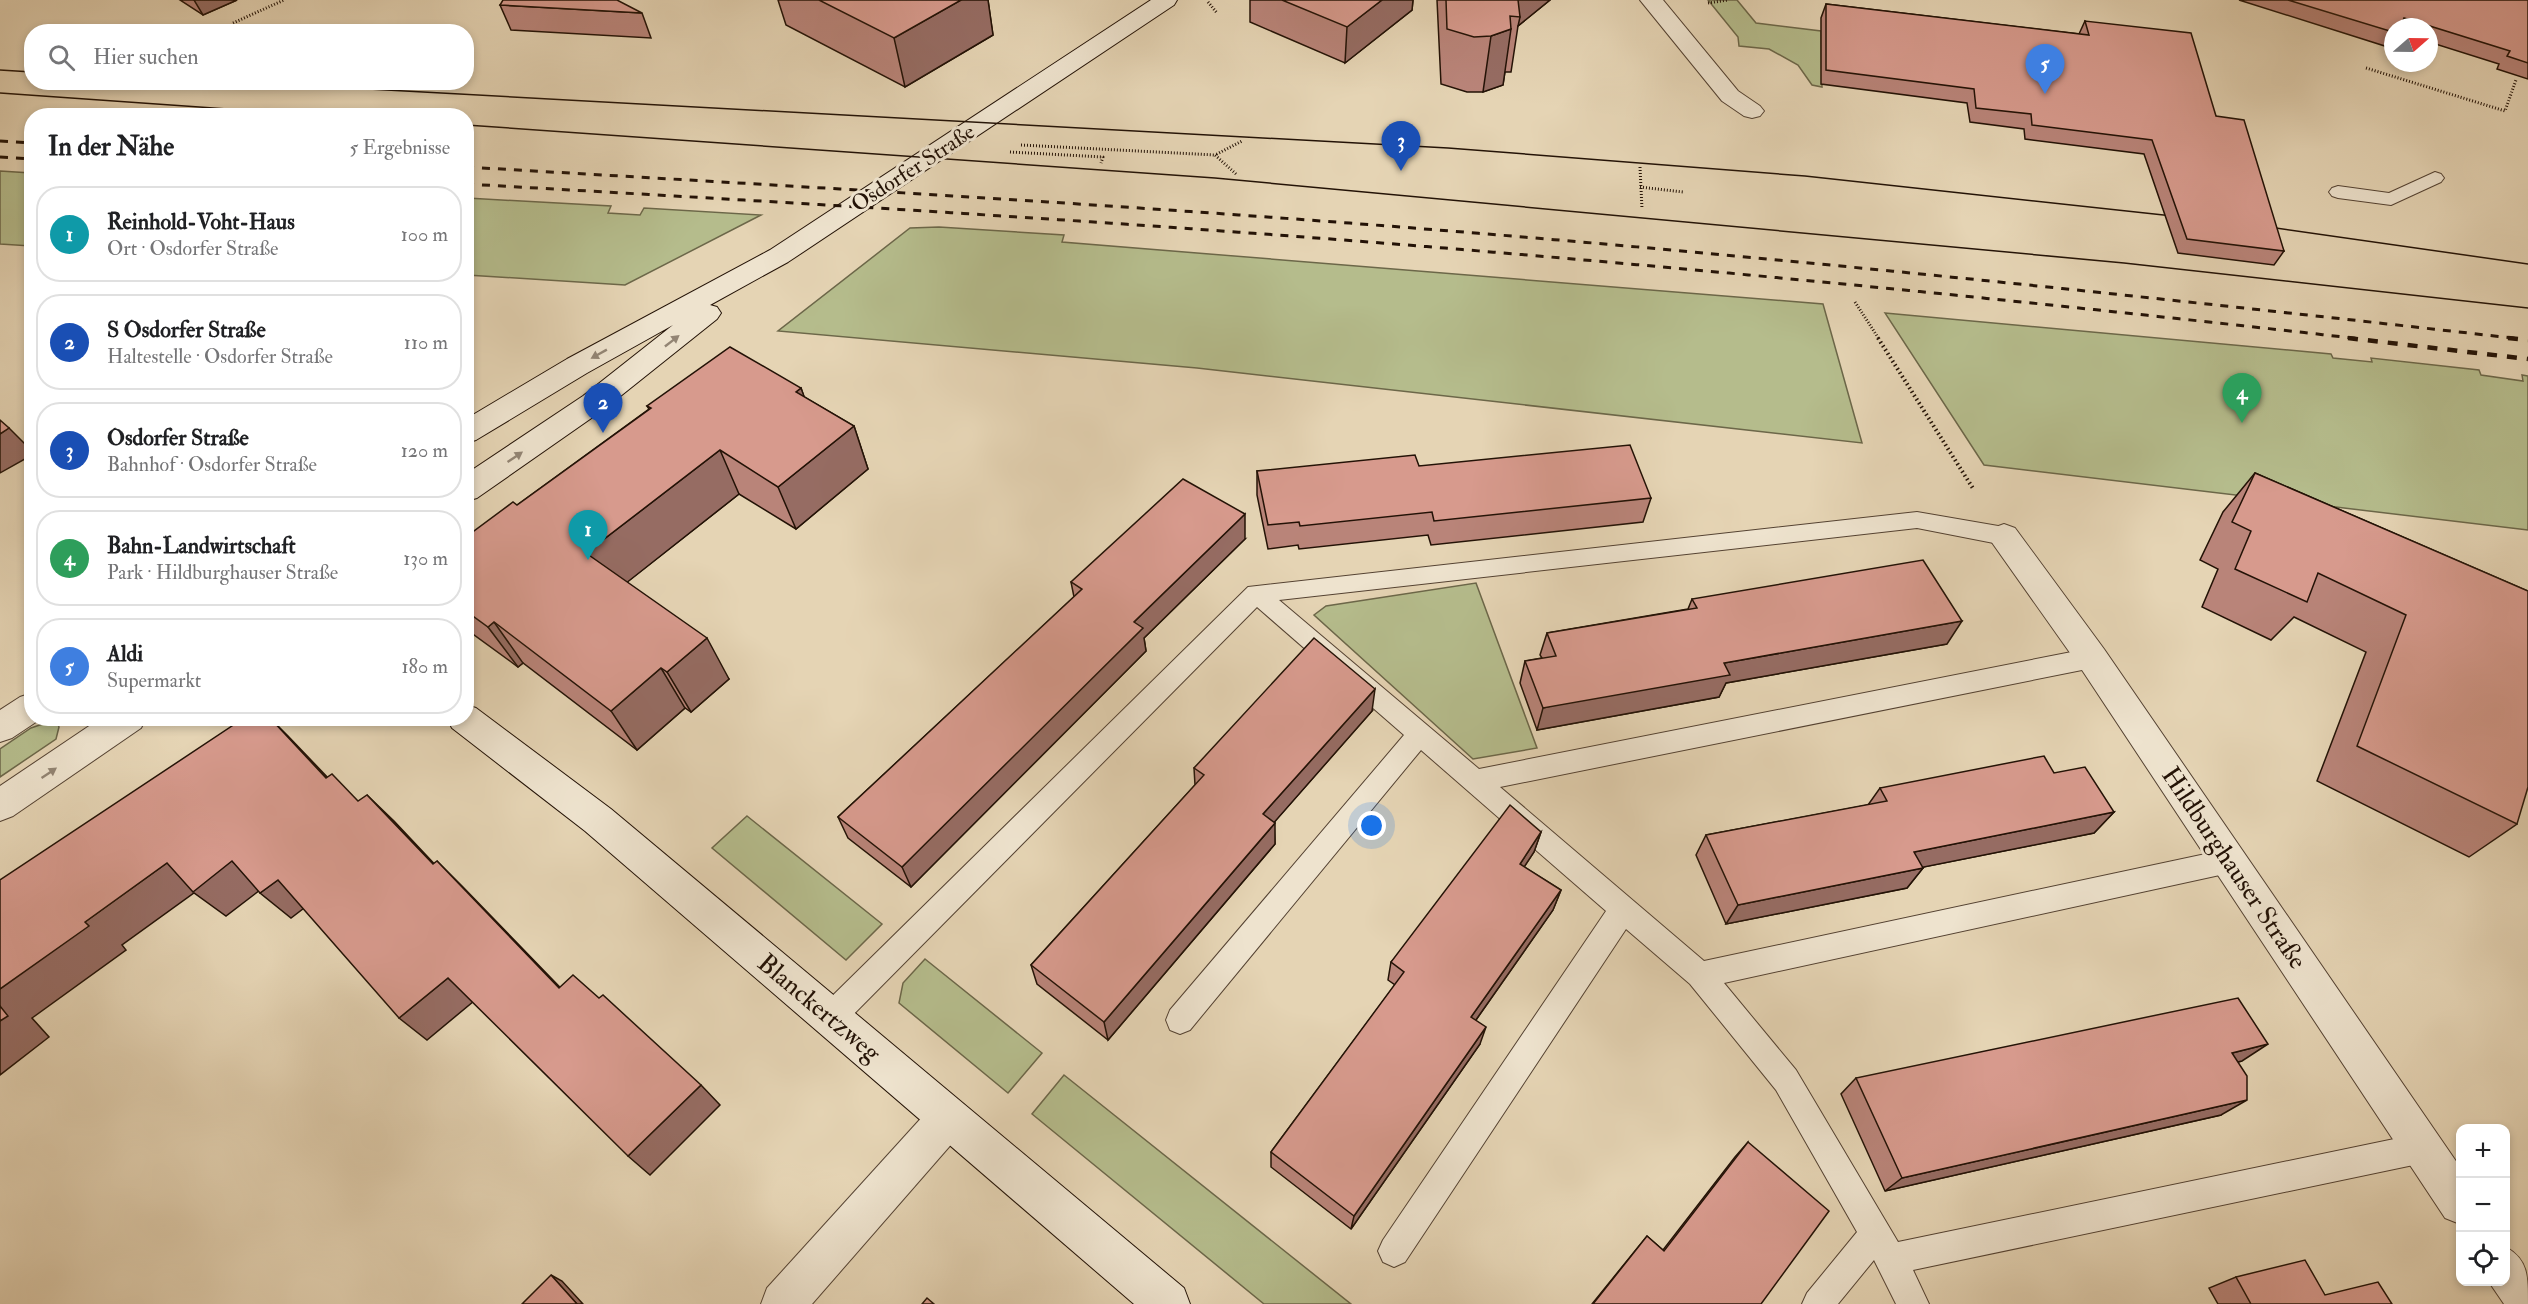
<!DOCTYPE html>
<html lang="de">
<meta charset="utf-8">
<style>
body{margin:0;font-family:"IM FELL Double Pica",serif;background:#f2f2f2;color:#202124}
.controls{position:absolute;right:18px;bottom:18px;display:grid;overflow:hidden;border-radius:12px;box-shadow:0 3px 9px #0003}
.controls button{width:54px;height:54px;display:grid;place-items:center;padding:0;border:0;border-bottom:2px solid #e0e0e0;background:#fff;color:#202124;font:30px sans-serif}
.compass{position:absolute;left:2384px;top:18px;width:54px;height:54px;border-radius:50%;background:#fff;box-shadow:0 3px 9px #0003;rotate:70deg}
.you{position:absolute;left:1372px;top:826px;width:21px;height:21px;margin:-15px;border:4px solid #fff;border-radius:50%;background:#1a73e8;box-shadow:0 0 0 9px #1a73e833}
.badge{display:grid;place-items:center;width:39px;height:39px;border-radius:50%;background:#8f2418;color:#fff;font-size:20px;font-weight:700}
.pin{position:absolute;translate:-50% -50px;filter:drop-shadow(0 2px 3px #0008)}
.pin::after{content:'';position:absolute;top:32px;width:21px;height:18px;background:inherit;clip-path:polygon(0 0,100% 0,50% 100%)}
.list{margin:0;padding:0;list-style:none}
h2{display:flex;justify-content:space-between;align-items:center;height:78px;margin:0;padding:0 24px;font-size:26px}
h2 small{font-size:20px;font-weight:400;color:#757577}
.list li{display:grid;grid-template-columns:39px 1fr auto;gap:18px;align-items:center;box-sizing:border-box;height:96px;margin:0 12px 12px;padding:0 12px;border:2px solid #e0e0e0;border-radius:24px}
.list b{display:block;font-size:22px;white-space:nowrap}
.list p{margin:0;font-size:20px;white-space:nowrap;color:#757577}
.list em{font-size:20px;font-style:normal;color:#757577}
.icon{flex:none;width:33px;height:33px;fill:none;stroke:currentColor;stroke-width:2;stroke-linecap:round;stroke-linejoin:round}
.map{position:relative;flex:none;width:2528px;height:1304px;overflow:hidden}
.search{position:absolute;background:#fff;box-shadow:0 3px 9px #0003;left:24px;top:24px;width:450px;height:66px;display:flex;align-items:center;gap:15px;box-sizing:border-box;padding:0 21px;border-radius:24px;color:#757577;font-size:22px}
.panel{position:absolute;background:#fff;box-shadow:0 3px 9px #0003;left:24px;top:108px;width:450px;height:618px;border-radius:24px}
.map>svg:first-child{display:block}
.green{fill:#b5bc8c;stroke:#6c6749;stroke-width:1.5}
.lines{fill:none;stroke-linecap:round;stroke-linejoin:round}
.service-casing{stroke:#544232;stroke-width:2}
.minor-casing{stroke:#544232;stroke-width:2}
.tertiary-casing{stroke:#544232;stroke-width:2}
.secondary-casing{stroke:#231206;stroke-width:2}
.path-far1{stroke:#231206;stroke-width:3;stroke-dasharray:1 2;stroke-linecap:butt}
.path{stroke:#231206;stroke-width:4;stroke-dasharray:1.5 3;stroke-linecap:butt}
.service{fill:#eee3ce;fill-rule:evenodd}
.minor{fill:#eee3ce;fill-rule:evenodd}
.tertiary{fill:#eee3ce;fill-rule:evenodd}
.secondary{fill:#eee3ce;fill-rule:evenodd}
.tram{stroke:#231206;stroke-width:1.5}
.rail-far1{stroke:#231206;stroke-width:3;stroke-dasharray:8 8;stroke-linecap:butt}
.rail{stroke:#231206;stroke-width:4.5;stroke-dasharray:10 10;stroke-linecap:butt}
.wall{fill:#b98479;stroke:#231206;stroke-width:1.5}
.shaded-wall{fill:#966c63;stroke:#231206;stroke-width:1.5}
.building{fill:#d79a8d;stroke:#231206;stroke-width:1.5}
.oneway{fill:#938574}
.labels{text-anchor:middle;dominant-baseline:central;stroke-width:6;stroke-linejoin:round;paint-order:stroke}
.far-street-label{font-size:22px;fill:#231206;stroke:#eee3ce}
.street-label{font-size:26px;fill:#231206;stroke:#eee3ce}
</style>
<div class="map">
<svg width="2528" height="1304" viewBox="0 0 2528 1304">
<rect width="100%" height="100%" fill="#e5d4b4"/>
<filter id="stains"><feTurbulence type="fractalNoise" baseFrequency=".00333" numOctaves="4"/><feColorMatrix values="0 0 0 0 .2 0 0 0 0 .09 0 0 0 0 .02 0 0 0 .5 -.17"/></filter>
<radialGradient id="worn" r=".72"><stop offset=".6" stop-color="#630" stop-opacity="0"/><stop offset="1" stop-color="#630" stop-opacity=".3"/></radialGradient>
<!-- green -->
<g class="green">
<path d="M1708 0H1737L1756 23 1821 31 1822 87 1812 85 1798 65 1769 49 1739 46 1738 37Z"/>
<path d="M0 171 31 173V246L0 244Z"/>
<path d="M467 198 611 206 608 213 640 215 644 208 761 215 625 285 467 275Z"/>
<path d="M939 227 1064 235 1062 242 1823 304 1862 443 1197 368 778 331 910 228Z"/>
<path d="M1885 313 2331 354 2333 358 2372 362 2371 358 2479 370 2481 375 2523 381 2522 375 2528 376V530L1984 465Z"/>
<path d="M1476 583 1537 748 1473 759 1314 615 1326 606Z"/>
<path d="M51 721 57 722 59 727 56 739 0 777V749L31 728Z"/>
<path d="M747 816 882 924 846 960 712 848Z"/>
<path d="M925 959 1042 1053 1008 1093 899 1003 903 983Z"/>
<path d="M1064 1075 1351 1304H1264L1032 1114Z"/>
</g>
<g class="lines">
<!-- service casing -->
<g class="service-casing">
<g id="service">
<path d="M2435 172 2441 174 2444 178 2441 182 2391 205 2338 198 2332 196 2329 192 2332 188 2338 186 2389 193Z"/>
<path d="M1917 512 2004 527 2012 530 2015 536 2012 542 2004 545 1917 528 1279 600 1479 769 2092 648 2101 651 2104 658 2101 665 2092 668 1500 787 1704 961 2229 849 2238 853 2242 861 2238 869 2229 873 1724 983 1796 1070 1898 1242 2423 1133 2434 1137 2438 1148 2434 1159 2423 1163 1913 1270 1929 1304H1896L1874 1260 1838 1304H1802L1807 1293 1857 1232 1776 1090 1690 984 1626 929 1405 1262 1394 1267 1383 1262 1378 1251 1383 1240 1606 911 1421 750 1190 1030 1180 1034 1170 1030 1166 1020 1170 1010 1404 735 1257 607 840 1028 830 1032 820 1028 816 1018 820 1008 1248 587Z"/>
</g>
</g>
<!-- minor casing -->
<g class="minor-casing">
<g id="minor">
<path d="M1640 0H1663L1738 91 1760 106 1764 111 1760 116 1752 118 1744 116 1722 101Z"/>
<path d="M2004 524 2015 528 2104 649 2460 1167V1224L2445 1218 2080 667 1993 544 1988 536 1993 528Z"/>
<path d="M948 1098 962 1104 968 1118 962 1132 812 1304H761L767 1288 934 1104Z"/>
<path d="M2506 1247C2528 1260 2528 1275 2528 1304H2504L2489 1282H2506Z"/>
</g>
</g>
<!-- tertiary casing -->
<g class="tertiary-casing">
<g id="tertiary">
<path d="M32 693V718H42L12 738 0 742V710L20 697Z"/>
<path d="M101 718H146L141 728 13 816 0 821V786Z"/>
</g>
</g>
<!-- secondary casing -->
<g class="secondary-casing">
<g id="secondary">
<path d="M1151 0H1177L1174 5 788 262 710 305 717 307 721 313 717 319 603 410 477 498 466 501V474L583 396 673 325 587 373 476 440 466 443V419L567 359 770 250Z"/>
<path d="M466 705 476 708 611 809 1184 1288 1190 1304H1134L585 831 452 728 447 718H466Z"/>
</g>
</g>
<!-- path-far1 -->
<g class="path-far1">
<path d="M1208 2 1217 13"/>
<path d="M1708 3 1728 0"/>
<path d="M233 23 284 0"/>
<path d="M2366 68 2505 111 2516 80"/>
<path d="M1021 145 1215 155"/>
<path d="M1010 152 1103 157 1101 163"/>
<path d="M1640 167 1642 209"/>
<path d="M1236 174 1215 155 1242 141"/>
<path d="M1640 187 1683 192"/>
<path d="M1855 302 1879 339"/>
</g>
<!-- path -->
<path class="path" d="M1878 338 1974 490"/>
<!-- service -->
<use href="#service" class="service"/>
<!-- minor -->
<use href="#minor" class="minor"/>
<!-- tertiary -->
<use href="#tertiary" class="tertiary"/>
<!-- secondary -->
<use href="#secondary" class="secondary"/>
<!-- tram -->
<g class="tram">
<path d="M0 70 32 72"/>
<path d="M240 82 1448 148 1805 176 2182 217"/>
<path d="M0 93 325 116"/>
<path d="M466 125 1215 178 2124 263 2528 308"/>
<path d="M2262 226 2528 264"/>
</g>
<!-- rail-far1 -->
<g class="rail-far1">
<path d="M0 141 32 143"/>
<path d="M0 157 32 159"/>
<path d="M466 167C790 186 1114 204 1438 230 1800 259 2160 298 2521 339"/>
<path d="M466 184C816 204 1166 224 1515 254 1798 278 2080 307 2361 339"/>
</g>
<!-- rail -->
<g class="rail">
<path d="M2348 338 2528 359"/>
<path d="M2508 338 2528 340"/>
</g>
</g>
<!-- wall -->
<g class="wall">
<path d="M180 0H237L203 15Z"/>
<path d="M778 0H988L993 35 905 87 786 25Z"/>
<path d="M1250 0H1413L1412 10 1345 63 1250 22Z"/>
<path d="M1437 0H1550L1518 26 1511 72H1505L1503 85 1483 92H1467L1441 84Z"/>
<path d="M2239 0H2528V79L2497 69 2499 64 2429 42V27H2393V39L2388 47Z"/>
<path d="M1826 4 2079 34 2085 21 2216 116 2284 251 2274 265 2178 253 2144 154 2025 139 2024 129 1970 122 1967 103 1821 84V18Z"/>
<path d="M500 5 642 13 651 38 511 30Z"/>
<path d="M801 388 804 397 854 426 868 469 796 529 739 494 627 582 729 679 691 712 685 708 637 750 523 663 518 667 466 629V537L517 505 649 409 647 406Z"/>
<path d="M1419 466 1651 498 1643 522 1431 545 1428 535 1299 549 1298 545 1268 549 1257 495V471Z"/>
<path d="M2255 473 2528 591 2517 824 2469 857 2317 781 2366 652 2294 617 2271 640 2202 607 2218 569 2200 560 2223 512Z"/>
<path d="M1245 539 1144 638 1146 651 911 887 848 838 838 817 1074 597 1071 582Z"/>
<path d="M1692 599 1947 644 1726 683 1719 697 1537 730 1520 683 1525 661 1542 658 1540 655 1547 633 1688 609Z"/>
<path d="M1372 711 1274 822 1275 844 1108 1040 1037 984 1031 965 1195 785 1194 768Z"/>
<path d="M1880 788 2114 812 2094 833 1923 867V868L1907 888 1726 924 1696 855 1706 835 1868 805Z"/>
<path d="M1541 832 1534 852 1524 867 1561 890 1553 910 1476 1020 1480 1044 1351 1229 1271 1167V1152L1395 985 1388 980 1391 962Z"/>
<path d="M2242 1061 2238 1062 2221 1115 1885 1191 1841 1094 1856 1078Z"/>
<path d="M1748 1142 1761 1304H1592L1647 1236 1663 1250 1735 1157Z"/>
<path d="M2236 1277 2325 1295 2392 1304H2218L2209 1288Z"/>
</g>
<!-- shaded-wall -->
<g class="shaded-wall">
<path d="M194 0H237L203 15Z"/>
<path d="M961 0H988L993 35 905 87 894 38Z"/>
<path d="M1382 0H1413L1412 10 1345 63 1347 27Z"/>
<path d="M1512 0H1550L1518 26 1520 17Z"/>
<path d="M1511 29 1503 85 1483 92 1491 36Z"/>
<path d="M801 388 817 432 796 392Z"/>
<path d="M854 426 868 469 796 529 778 487Z"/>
<path d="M9 428 32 451V455L0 473V434Z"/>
<path d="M720 450 739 494 611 595 586 553Z"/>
<path d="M1245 514V539L1144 638 1146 651 911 887 902 867 1134 622Z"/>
<path d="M1962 621 1947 644 1726 683 1719 697 1537 730 1543 708 1724 663Z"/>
<path d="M494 622 523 663 518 667 488 627Z"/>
<path d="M707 638 729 679 691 712 667 672Z"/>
<path d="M661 668 685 708 637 750 611 711Z"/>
<path d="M1375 689 1372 711 1263 835V814Z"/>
<path d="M270 718 288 736 354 805 326 778Z"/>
<path d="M367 795 394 821 458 889 433 864Z"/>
<path d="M2114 812 2094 833 1899 872 1914 852Z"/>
<path d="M1275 823V844L1108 1040 1104 1022Z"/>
<path d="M1541 832 1534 852 1513 884 1520 864Z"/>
<path d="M232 861 264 887 226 916 194 893 122 945 126 950 32 1018 49 1037 0 1075V989L85 922 167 863Z"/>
<path d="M437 861 462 886 582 1010 559 988Z"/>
<path d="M1923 868 1907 888 1726 924 1738 905Z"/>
<path d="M278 880 308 905 291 918 260 893Z"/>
<path d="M1561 890 1553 910 1466 1034 1471 1017Z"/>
<path d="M448 978 474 1001 427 1040 399 1018Z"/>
<path d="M1486 1027 1480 1044 1351 1229 1354 1216Z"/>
<path d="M2268 1044 2242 1061 2207 1069 2232 1053Z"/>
<path d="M701 1085 720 1105 650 1175 628 1156Z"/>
<path d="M2247 1100 2221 1115 1885 1191 1902 1178Z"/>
<path d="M551 1275 562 1281 583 1304H577Z"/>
</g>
<!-- building -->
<g class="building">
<path d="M503 0H617L642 13 500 5Z"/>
<path d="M819 0H961L894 38Z"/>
<path d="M1282 0H1382L1347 27Z"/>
<path d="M1446 0H1518L1520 17 1510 16 1511 29 1491 36 1474 37 1447 29Z"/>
<path d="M2288 0H2528V63L2507 56 2510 51 2404 18 2400 27H2393V32Z"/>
<path d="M1826 4 2089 35 2085 21 2191 33 2216 116 2244 120 2284 251 2187 239 2152 140 2032 125 2031 114 1976 108 1974 89 1826 70Z"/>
<path d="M730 347 801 388 796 392 854 426 778 487 720 450 586 553 707 638 667 672 661 668 611 711 494 622 488 627 466 611V537L513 502 517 505 651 408 647 406Z"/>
<path d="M0 420 9 428 0 434Z"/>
<path d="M1630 445 1651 498 1434 521 1432 512 1300 526 1299 522 1268 525 1257 471 1415 455 1419 466Z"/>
<path d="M2255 473 2528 591V787L2517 824 2357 746 2406 615 2318 573 2307 602 2235 569 2251 531 2232 522Z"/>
<path d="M1183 479 1245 514 1134 622 1143 628 902 867 838 817 1082 589 1071 582Z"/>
<path d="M1923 560 1962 621 1724 663 1730 675 1543 708 1525 661 1556 656 1547 633 1697 608 1692 599Z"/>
<path d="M1314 638 1375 689 1263 814 1275 823 1104 1022 1031 965 1204 775 1194 768Z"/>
<path d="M244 718H270L326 778 332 774 358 801 367 795 433 864 437 861 559 988 573 975 599 998 603 995 701 1085 628 1156 448 978 399 1018 278 880 260 893 232 861 193 892 167 863 85 922 89 926 0 989V880Z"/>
<path d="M2044 756 2054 773 2085 767 2114 812 1914 852 1923 868 1738 905 1706 835 1887 801 1880 788Z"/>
<path d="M1510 805 1541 832 1520 864 1561 890 1471 1017 1486 1027 1354 1216 1271 1152 1404 972 1391 962Z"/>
<path d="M2238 998 2268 1044 2232 1053 2247 1076V1100L1902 1178 1856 1078Z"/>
<path d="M0 1006 8 1016 0 1021Z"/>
<path d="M1748 1142 1829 1211 1761 1304H1593L1647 1236 1664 1251Z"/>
<path d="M2305 1260 2325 1295 2378 1282 2392 1304H2251L2236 1277Z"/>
<path d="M551 1275 577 1304H522Z"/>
<path d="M927 1298 934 1304H922Z"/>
</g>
<!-- one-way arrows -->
<defs><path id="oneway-solid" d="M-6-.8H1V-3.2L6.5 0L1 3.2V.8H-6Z" transform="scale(1.5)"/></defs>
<g class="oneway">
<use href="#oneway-solid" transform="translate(672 341) rotate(-38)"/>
<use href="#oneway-solid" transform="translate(599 354) rotate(151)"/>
<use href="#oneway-solid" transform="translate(515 457) rotate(-34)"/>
<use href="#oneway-solid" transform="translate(49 773) rotate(-34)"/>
</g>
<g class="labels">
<!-- far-street labels -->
<g class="far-street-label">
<text transform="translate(913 168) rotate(-33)">Osdorfer Straße</text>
</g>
<!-- street labels -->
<g class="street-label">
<text transform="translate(2234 868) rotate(56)">Hildburghauser Straße</text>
<text transform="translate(819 1008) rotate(40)">Blanckertzweg</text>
</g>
</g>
<rect width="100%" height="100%" filter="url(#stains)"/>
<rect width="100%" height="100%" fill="url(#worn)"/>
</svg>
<div class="controls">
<button>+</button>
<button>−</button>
<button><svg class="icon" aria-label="locate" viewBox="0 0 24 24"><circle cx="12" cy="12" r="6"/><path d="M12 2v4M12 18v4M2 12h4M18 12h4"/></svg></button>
</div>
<svg class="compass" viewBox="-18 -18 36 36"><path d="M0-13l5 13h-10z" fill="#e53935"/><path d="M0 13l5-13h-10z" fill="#757577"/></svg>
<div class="you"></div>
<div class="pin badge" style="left:588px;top:560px;background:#0f9aa8">1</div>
<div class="pin badge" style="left:603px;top:433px;background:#1a4fb4">2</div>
<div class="pin badge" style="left:1401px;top:171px;background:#1a4fb4">3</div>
<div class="pin badge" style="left:2242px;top:423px;background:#2e9e5b">4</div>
<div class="pin badge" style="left:2045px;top:94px;background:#3f7fe0">5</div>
<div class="search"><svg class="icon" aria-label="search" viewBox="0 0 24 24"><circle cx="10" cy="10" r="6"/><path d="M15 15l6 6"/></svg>Hier suchen</div>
<section class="panel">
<h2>In der Nähe<small>5 Ergebnisse</small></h2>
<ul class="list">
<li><span class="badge" style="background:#0f9aa8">1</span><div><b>Reinhold-Voht-Haus</b><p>Ort · Osdorfer Straße</p></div><em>100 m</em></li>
<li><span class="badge" style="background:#1a4fb4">2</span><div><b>S Osdorfer Straße</b><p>Haltestelle · Osdorfer Straße</p></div><em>110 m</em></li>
<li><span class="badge" style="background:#1a4fb4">3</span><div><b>Osdorfer Straße</b><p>Bahnhof · Osdorfer Straße</p></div><em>120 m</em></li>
<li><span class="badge" style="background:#2e9e5b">4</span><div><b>Bahn-Landwirtschaft</b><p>Park · Hildburghauser Straße</p></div><em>130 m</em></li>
<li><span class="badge" style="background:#3f7fe0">5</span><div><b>Aldi</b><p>Supermarkt</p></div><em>180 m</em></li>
</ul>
</section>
</div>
